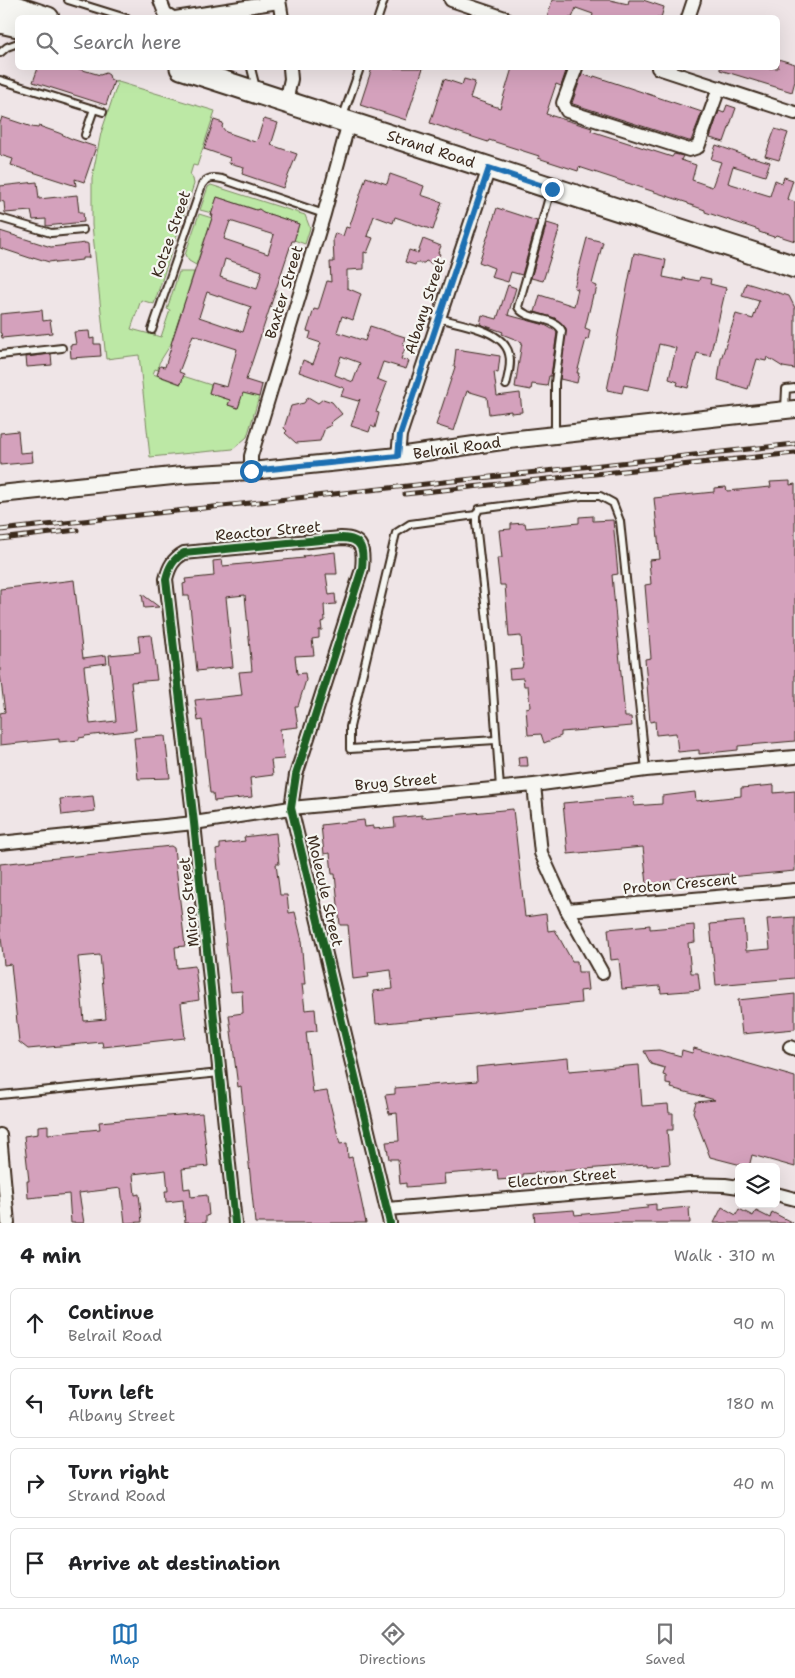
<!DOCTYPE html>
<meta charset="utf-8">
<style>
body{margin:0;font-family:"Shantell Sans",sans-serif;background:#f6f6f6;color:#202124}
.controls{position:absolute;right:15px;bottom:15px;display:grid;overflow:hidden;border-radius:8px;box-shadow:0 5px 20px #0002}
.controls button{width:45px;height:45px;display:grid;place-items:center;padding:0;border:0;border-bottom:1px solid #e0e0e0;background:#fff;color:#202124;font:25px sans-serif}
.stop{position:absolute;width:15px;height:15px;margin:-11px;border:4px solid #1f6fb2;border-radius:50%;background:#fff}
.stop.end{background:#1f6fb2;border-color:#fff;box-shadow:0 1px 5px #0008}
.list{margin:0;padding:0;list-style:none}
h2{display:flex;justify-content:space-between;align-items:center;height:65px;margin:0;padding:0 20px;font-size:21px}
h2 small{font-size:16px;font-weight:400;color:#757577}
.list li{display:grid;grid-template-columns:32px 1fr auto;gap:15px;align-items:center;box-sizing:border-box;height:70px;margin:0 10px 10px;padding:0 10px;border:1px solid #e0e0e0;border-radius:8px}
.list b{display:block;font-size:19px;white-space:nowrap}
.list p{margin:0;font-size:16px;white-space:nowrap;color:#757577}
.list em{font-size:16px;font-style:normal;color:#757577}
.icon{flex:none;width:28px;height:28px;fill:none;stroke:currentColor;stroke-width:2;stroke-linecap:round;stroke-linejoin:round}
.map{position:relative;flex:none;width:795px;height:1223px;overflow:hidden}
.search{position:absolute;background:#fff;box-shadow:0 5px 20px #0002;left:15px;right:15px;top:15px;height:55px;display:flex;align-items:center;gap:12px;box-sizing:border-box;padding:0 18px;border-radius:8px;color:#757577;font-size:19px}
.sheet{height:385px;background:#fff}
nav{display:flex;justify-content:space-around;align-items:center;box-sizing:border-box;height:70px;border-top:1px solid #e0e0e0;background:#fff;font-size:14px;color:#757577}
nav a{display:grid;justify-items:center;gap:2px}
nav .on{color:#1f6fb2}
.map>svg:first-child{display:block}
.green{fill:#bce8a5;stroke:#7c8962}
.building{fill:#d4a1bc;stroke:#3b2a1e;fill-rule:evenodd}
.lines{fill:none;stroke-linecap:round;stroke-linejoin:round}
.service-casing{stroke:#3b2a1e;stroke-width:10}
.minor-casing{stroke:#3b2a1e;stroke-width:16}
.tertiary-casing{stroke:#3b2a1e;stroke-width:20}
.primary-casing{stroke:#3b2a1e;stroke-width:25}
.service{stroke:#f6f6f2;stroke-width:6}
.minor{stroke:#f6f6f2;stroke-width:12}
.tertiary{stroke:#f6f6f2;stroke-width:16}
.primary{stroke:#f6f6f2;stroke-width:21}
.rail-casing{stroke:#3b2a1e;stroke-width:5}
.rail{stroke:#f6f6f2;stroke-width:3;stroke-dasharray:9;stroke-linecap:butt}
.cycleway-casing{stroke:#f6f6f2;stroke-width:11}
.cycleway{stroke:#1b5e20;stroke-width:8}
.route{stroke:#1f6fb2;stroke-width:6}
.labels{text-anchor:middle;dominant-baseline:central;stroke-width:4.5;stroke-linejoin:round;paint-order:stroke}
.street-label{font-size:15px;fill:#3b2a1e;stroke:#f6f6f2}
</style>
<div class="map">
<svg width="795" height="1223" viewBox="0 0 795 1223">
<rect width="100%" height="100%" fill="#efe5e7"/>
<filter id="ink" filterUnits="userSpaceOnUse"><feTurbulence type="fractalNoise" baseFrequency=".02" numOctaves="2"/><feDisplacementMap in="SourceGraphic" scale="10" xChannelSelector="R" yChannelSelector="G"/><feConvolveMatrix kernelMatrix="1 2 1 2 8 2 1 2 1" color-interpolation-filters="sRGB"/></filter>
<g filter="url(#ink)">
<!-- green -->
<g class="green">
<path d="M115 81 215 111 197 166 193 165 190 175 193 179 194 184 154 304 141 300 131 329 161 337 170 310 167 309 179 272H194L171 344 159 363 158 370 155 369 153 374 180 384 183 376 211 385 209 393 230 400 228 405 238 408 240 403 237 402 241 390 259 397 247 437 233 449 150 457 139 355 106 359 92 225V178L101 133 117 85Z"/>
<path d="M211 185 305 215 310 228 305 244 294 240 299 224 260 211 259 209 257 210 217 197 212 213 200 210 208 187Z"/>
<path d="M199 214 212 218 196 265 189 261 185 255Z"/>
</g>
<!-- building -->
<g class="building">
<path d="M552 0H610L628 4 629 0H643L664 7 661 18H592L593 14 576 8 572 18H547Z"/>
<path d="M778 59 795 64V81L792 92 720 70V68H778Z"/>
<path d="M38 68H76L100 75 106 73 109 75 110 79 114 81 106 105 33 82Z"/>
<path d="M372 68H423L406 120 360 105Z"/>
<path d="M512 68H567L561 86 556 84 546 114 592 128 591 131 672 157 674 154 683 156 681 160 696 165 692 180 712 187 721 162 711 159 716 145 752 158V157L770 162 765 176 733 166 728 183 770 196 775 180 782 183 784 177 793 180 787 199 795 202V241L776 235 774 237 759 232V230L705 212V210L688 204V203L579 167 578 171 538 158 539 156 489 140 488 142 430 123 444 79 462 85 464 79 475 82 470 98 500 108Z"/>
<path d="M582 74 593 78 594 76 702 112 691 141H689L573 104 572 103Z"/>
<path d="M727 105 736 108 724 142 710 138 719 111 724 113Z"/>
<path d="M2 117 32 127 38 128 39 126 59 133 72 139 96 147 84 182 75 179 76 186 11 165 13 159 0 155V123Z"/>
<path d="M264 119 278 123 271 145 297 154 283 188 242 174 244 167 229 163 230 158 204 149 214 120 223 123 222 127 226 132 255 142 257 140Z"/>
<path d="M775 129 788 133 779 160 765 156Z"/>
<path d="M390 174 424 186 421 195 442 202 433 230 395 217 393 223 374 216 367 236 373 238 367 253 364 252V269L347 270V288L361 294 353 320 342 316 337 332 365 341 370 326 405 337 403 345 406 346 401 359 409 361 406 369 383 362 377 379 387 383 376 412 379 413 375 428 371 426 369 432 351 426 360 399 358 401 341 396 344 388 299 372 303 360 313 364 321 343 309 339 311 332 307 331 314 309 318 310 327 281 331 282 330 262H334L333 239 335 233 343 236 346 227 349 228 366 177 387 184ZM341 356 360 363 353 382 335 375Z"/>
<path d="M37 182 39 199 77 195 79 212H83L84 222 46 226V219L33 220 31 211 5 213 4 202 0 201V186Z"/>
<path d="M217 197 256 210 259 209 263 212 299 224 294 241H292L246 380 262 385 259 397 243 393 238 408 228 405 230 400 209 393 212 383 227 387 237 349 193 335 179 372 184 374 181 384 157 375 160 366 165 367 172 344H171L213 215H211ZM230 221 274 235 268 254 224 239ZM225 259 262 271 257 289 220 277ZM207 292 251 307 243 332 199 317Z"/>
<path d="M497 208 537 221 522 275 511 272 508 282 491 277 494 268 479 262Z"/>
<path d="M547 223 560 227 543 281 531 278Z"/>
<path d="M0 231 51 247 86 243 88 244 89 258H82V260L56 263 55 261 49 262 33 257V259L0 248Z"/>
<path d="M587 238 603 242 592 284 597 286 595 295H593L585 328 590 330 588 340 586 339 577 373H579L577 383 560 379 566 328 555 318 535 312 540 295 574 306 578 289 574 288Z"/>
<path d="M423 239 441 246 438 253 440 254 435 265 426 261 424 263H416L415 265 405 262 409 250 418 253Z"/>
<path d="M634 253 666 260 663 277 683 281V278L699 281 700 277 711 279 710 284 726 288 710 356 697 353 688 388 677 385 678 382 669 379 676 348 659 344 649 390 624 385 622 393 607 390Z"/>
<path d="M746 283 789 296 795 308V369L783 367 767 357 766 361 757 359 748 389 718 380 721 359 736 314 753 319 759 301 742 296Z"/>
<path d="M508 285 516 288 508 315 545 325 557 332 551 376H549L547 386 532 384 531 390 515 387 522 342 502 334 503 332 480 324 482 315 497 319Z"/>
<path d="M42 310 43 321 50 320 52 333 2 338 1 333H0V314Z"/>
<path d="M89 331 90 339 94 338V344H100L101 356 71 358 70 345 76 344 74 332Z"/>
<path d="M456 349 500 356 498 373 494 372 497 396 520 393 522 412 511 413V411L489 414 487 397 467 391 454 431 436 425 455 367 454 366Z"/>
<path d="M51 354 52 365 27 367 26 357Z"/>
<path d="M308 397 318 403 323 399 332 402 342 414 330 423 332 425 325 428 320 441 296 443 285 433 287 431 284 428 291 406 304 403Z"/>
<path d="M18 431 20 453 32 452 33 462 0 465V433Z"/>
<path d="M790 481V485L795 484V741L738 746V750L699 754V750L678 752 676 733 656 735 655 721 650 722 645 659 651 658 645 585 651 584 649 560 660 559 654 498 714 492V488L726 487 727 491 771 487 770 482Z"/>
<path d="M593 516V521L613 520 618 574 612 575 625 717H631L632 726 561 732V736L544 743 541 734 528 735 526 708 530 707 528 686H524L523 678 510 679 509 669 522 668 523 664 521 636 509 637 505 585H500L497 558H502L499 530 511 529V524L525 523 526 528 579 523V517Z"/>
<path d="M335 552 337 574H326L329 595 335 594 336 604 324 605 325 621 321 622 322 630H319V638L312 639 314 655 295 656 297 674 305 673 306 680 298 706H295L298 727 280 729 284 759 271 760 273 775 250 778 252 797 214 801 213 793H210L202 720 198 721 195 700 242 695 239 672 252 671 245 595 226 597 233 667 197 671 189 596H184L183 584 186 583 185 579 214 576 213 561 222 560 223 566 304 558 303 556Z"/>
<path d="M74 580 83 658 106 655 107 663 84 666 90 724 116 721 109 655 140 652 138 636 151 635 157 680 131 682 136 730 85 736V737L79 738V740L59 742V739L0 745V713L5 712 0 674V589Z"/>
<path d="M142 594 159 607 144 608Z"/>
<path d="M165 736 170 778 138 779 134 738Z"/>
<path d="M527 756 528 766H519L518 757Z"/>
<path d="M774 785V793L795 791V871L729 877 728 874 671 879V882L647 884 643 847 568 854 563 803 633 797 634 806 662 804V796L695 792 696 801 741 796V788Z"/>
<path d="M93 796 95 811 62 815 60 799Z"/>
<path d="M513 809 525 917 546 914 548 931 555 930 572 961H577L578 972H586L588 990 580 991 581 1003 376 1024 373 991 393 989 391 970 368 973 369 977 353 979 348 925H340L335 874H332L330 853 324 854 321 825 364 820 365 827 373 826V829L395 827 394 818 422 815V818Z"/>
<path d="M276 833 279 864H276L280 895H287L289 913 295 912 302 941H301L305 984H302L305 1010 315 1009 317 1031 306 1032 313 1093 327 1091 340 1144 347 1143 348 1158 352 1157 366 1223H255L241 1086 238 1087 229 1015 243 1013 242 991 231 992 216 850 220 849V844L245 841 244 837Z"/>
<path d="M171 846 174 848 185 946 175 947 177 968 195 966 199 1000 181 1003 185 1038 103 1047 102 1042 28 1049 19 1042 11 964 4 965 0 928V864ZM100 955 106 1019 84 1021 78 957Z"/>
<path d="M795 917V978L716 985 710 924 744 921 746 951 770 949 767 919Z"/>
<path d="M650 925V929L694 925 695 942 688 943 691 973H698L700 990 661 993 660 986 622 989 619 959 611 960 608 929Z"/>
<path d="M795 994V1029L742 1034 738 1000Z"/>
<path d="M694 1048 795 1077V1167L752 1155 749 1167 710 1157 693 1112 696 1102 715 1100 671 1088 672 1085 666 1084V1076L663 1075 665 1068 651 1064 644 1051 659 1050 681 1056 682 1050 692 1053Z"/>
<path d="M568 1058 569 1071 639 1065 642 1106 668 1104 669 1113H673V1130H667L670 1164 647 1166V1164L523 1174V1178L498 1180 497 1170 444 1174 445 1184 406 1187V1183L400 1184 398 1159H389L386 1142 399 1141 397 1113 389 1114 385 1095 395 1094V1088L477 1081 476 1067Z"/>
<path d="M202 1113 208 1166 182 1169 184 1189 190 1188 191 1197 207 1195 209 1215 206 1216V1223H185L183 1200 166 1202 165 1191H168L166 1170 133 1174 135 1195 139 1194 142 1222 125 1223 121 1188 79 1193 84 1223H71L69 1194 28 1198 27 1181H29L24 1136 38 1134V1126L48 1125V1134L100 1129 99 1122Z"/>
<path d="M656 1204V1210L689 1207 690 1223H535L534 1213 574 1210 575 1215 647 1208V1205Z"/>
<path d="M722 1207 736 1215 739 1209 753 1216 756 1211 770 1218 772 1212 793 1223H714Z"/>
</g>
<g class="lines">
<!-- service casing -->
<g class="service-casing">
<g id="service">
<path d="M68 0 126 18"/>
<path d="M378 18 384 0"/>
<path d="M0 53 7 47 18 43"/>
<path d="M251 68 256 88"/>
<path d="M0 80 103 112"/>
<path d="M343 116 360 68"/>
<path d="M85 135 94 109"/>
<path d="M551 190 518 307C525 321 554 315 562 331L555 382V434"/>
<path d="M0 218 51 233 83 230"/>
<path d="M438 318C459 324 503 329 509 354 512 363 508 376 506 385"/>
<path d="M152 330 202 185C207 177 213 177 222 179L324 214"/>
<path d="M0 355 62 348"/>
<path d="M785 409 786 389 795 388"/>
<path d="M476 515 410 524 396 533 350 727V749L496 740"/>
<path d="M500 788 490 648 476 523V515L479 509 582 496H600L613 503 620 521 646 770"/>
<path d="M0 1095 220 1073"/>
</g>
</g>
<!-- minor casing -->
<g class="minor-casing">
<g id="minor">
<path d="M160 0 165 13 173 18"/>
<path d="M279 0 282 18"/>
<path d="M451 0 505 18"/>
<path d="M175 18 279 2"/>
<path d="M688 18 694 0"/>
<path d="M576 68 563 103 567 111 689 150 698 147 719 88"/>
<path d="M658 68 795 113"/>
<path d="M286 102 291 79 290 68"/>
<path d="M398 456 400 435 489 168"/>
<path d="M251 471V456L324 214 349 122"/>
<path d="M534 785 541 853 567 910 602 973"/>
<path d="M0 843 194 823 291 808 534 785 646 770 795 757"/>
<path d="M567 910 795 890"/>
<path d="M790 1047 795 1049"/>
<path d="M0 1135 8 1223"/>
<path d="M776 1194 795 1199"/>
<path d="M387 1209 690 1184 725 1185 739 1187"/>
<path d="M235 1223 194 823 166 579C169 567 173 559 184 553L341 538C363 538 364 550 362 569L296 775 291 808 390 1223"/>
</g>
</g>
<!-- tertiary casing -->
<g class="tertiary-casing">
<path id="tertiary" d="M0 494 182 475 251 471 398 456 509 440 795 409"/>
</g>
<!-- primary casing -->
<g class="primary-casing">
<g id="primary">
<path d="M0 2 48 18"/>
<path d="M0 22 18 26"/>
<path d="M181 68 795 267"/>
</g>
</g>
<!-- service -->
<use href="#service" class="service"/>
<!-- minor -->
<use href="#minor" class="minor"/>
<!-- tertiary -->
<use href="#tertiary" class="tertiary"/>
<!-- primary -->
<use href="#primary" class="primary"/>
<!-- rail casing -->
<g class="rail-casing">
<g id="rail">
<path d="M405 494 795 453"/>
<path d="M0 530 795 444"/>
<path d="M0 539 77 530"/>
</g>
</g>
<!-- rail -->
<use href="#rail" class="rail"/>
<!-- cycleway casing -->
<g class="cycleway-casing">
<path id="cycleway" d="M235 1223 194 823 166 579C169 567 173 559 184 553L341 538C363 538 364 550 362 569L296 775 291 808 390 1223"/>
</g>
<!-- cycleway -->
<use href="#cycleway" class="cycleway"/>
</g>
</g>
<g class="lines" filter="url(#ink)">
<!-- route -->
<path class="route" d="M251 471 398 456 400 435 489 168 552 189"/>
</g>
<g class="labels">
<!-- street labels -->
<g class="street-label">
<text transform="translate(431 149) rotate(18)">Strand Road</text>
<text transform="translate(171 234) rotate(-71)">Kotze Street</text>
<text transform="translate(284 292) rotate(-73)">Baxter Street</text>
<text transform="translate(425 306) rotate(-72)">Albany Street</text>
<text transform="translate(457 448) rotate(-8)">Belrail Road</text>
<text transform="translate(268 531) rotate(-5)">Reactor Street</text>
<text transform="translate(396 782) rotate(-5)">Brug Street</text>
<text transform="translate(680 884) rotate(-5)">Proton Crescent</text>
<text transform="translate(325 891) rotate(77)">Molecule Street</text>
<text transform="translate(189 902) rotate(-96)">Micro Street</text>
<text transform="translate(562 1178) rotate(-5)">Electron Street</text>
</g>
</g>
</svg>
<div class="controls">
<button><svg class="icon" aria-label="layers" viewBox="0 0 24 24"><path d="M12 4l9 5-9 5-9-5zM3 14l9 5 9-5"/></svg></button>
</div>
<div class="stop" style="left:251px;top:471px"></div>
<div class="stop end" style="left:552px;top:189px"></div>
<div class="search"><svg class="icon" aria-label="search" viewBox="0 0 24 24"><circle cx="10" cy="10" r="6"/><path d="M15 15l6 6"/></svg>Search here</div>
</div>
<section class="sheet">
<h2>4 min<small>Walk · 310 m</small></h2>
<ul class="list">
<li><svg class="icon" aria-label="ahead" viewBox="0 0 24 24"><path d="M12 20V5M6 11l6-6 6 6"/></svg><div><b>Continue</b><p>Belrail Road</p></div><em>90 m</em></li>
<li><svg class="icon" aria-label="left" viewBox="0 0 24 24"><path d="M17 20v-9H6M10 6l-5 5 5 5"/></svg><div><b>Turn left</b><p>Albany Street</p></div><em>180 m</em></li>
<li><svg class="icon" aria-label="right" viewBox="0 0 24 24"><path d="M7 20v-9h11M14 6l5 5-5 5"/></svg><div><b>Turn right</b><p>Strand Road</p></div><em>40 m</em></li>
<li><svg class="icon" aria-label="arrive" viewBox="0 0 24 24"><path d="M6 21V4h12l-3 4 3 4H6"/></svg><div><b>Arrive at destination</b></div></li>
</ul>
</section>
<nav>
<a class="on"><svg class="icon" aria-label="map" viewBox="0 0 24 24"><path d="M3 6l6-2 6 2 6-2v14l-6 2-6-2-6 2zM9 4v14M15 6v14"/></svg>Map</a>
<a><svg class="icon" aria-label="directions" viewBox="0 0 24 24"><path d="M12 3l9 9-9 9-9-9zM9 14v-3h6M13 9l2 2-2 2"/></svg>Directions</a>
<a><svg class="icon" aria-label="saved" viewBox="0 0 24 24"><path d="M7 4h10v16l-5-4-5 4z"/></svg>Saved</a>
</nav>
